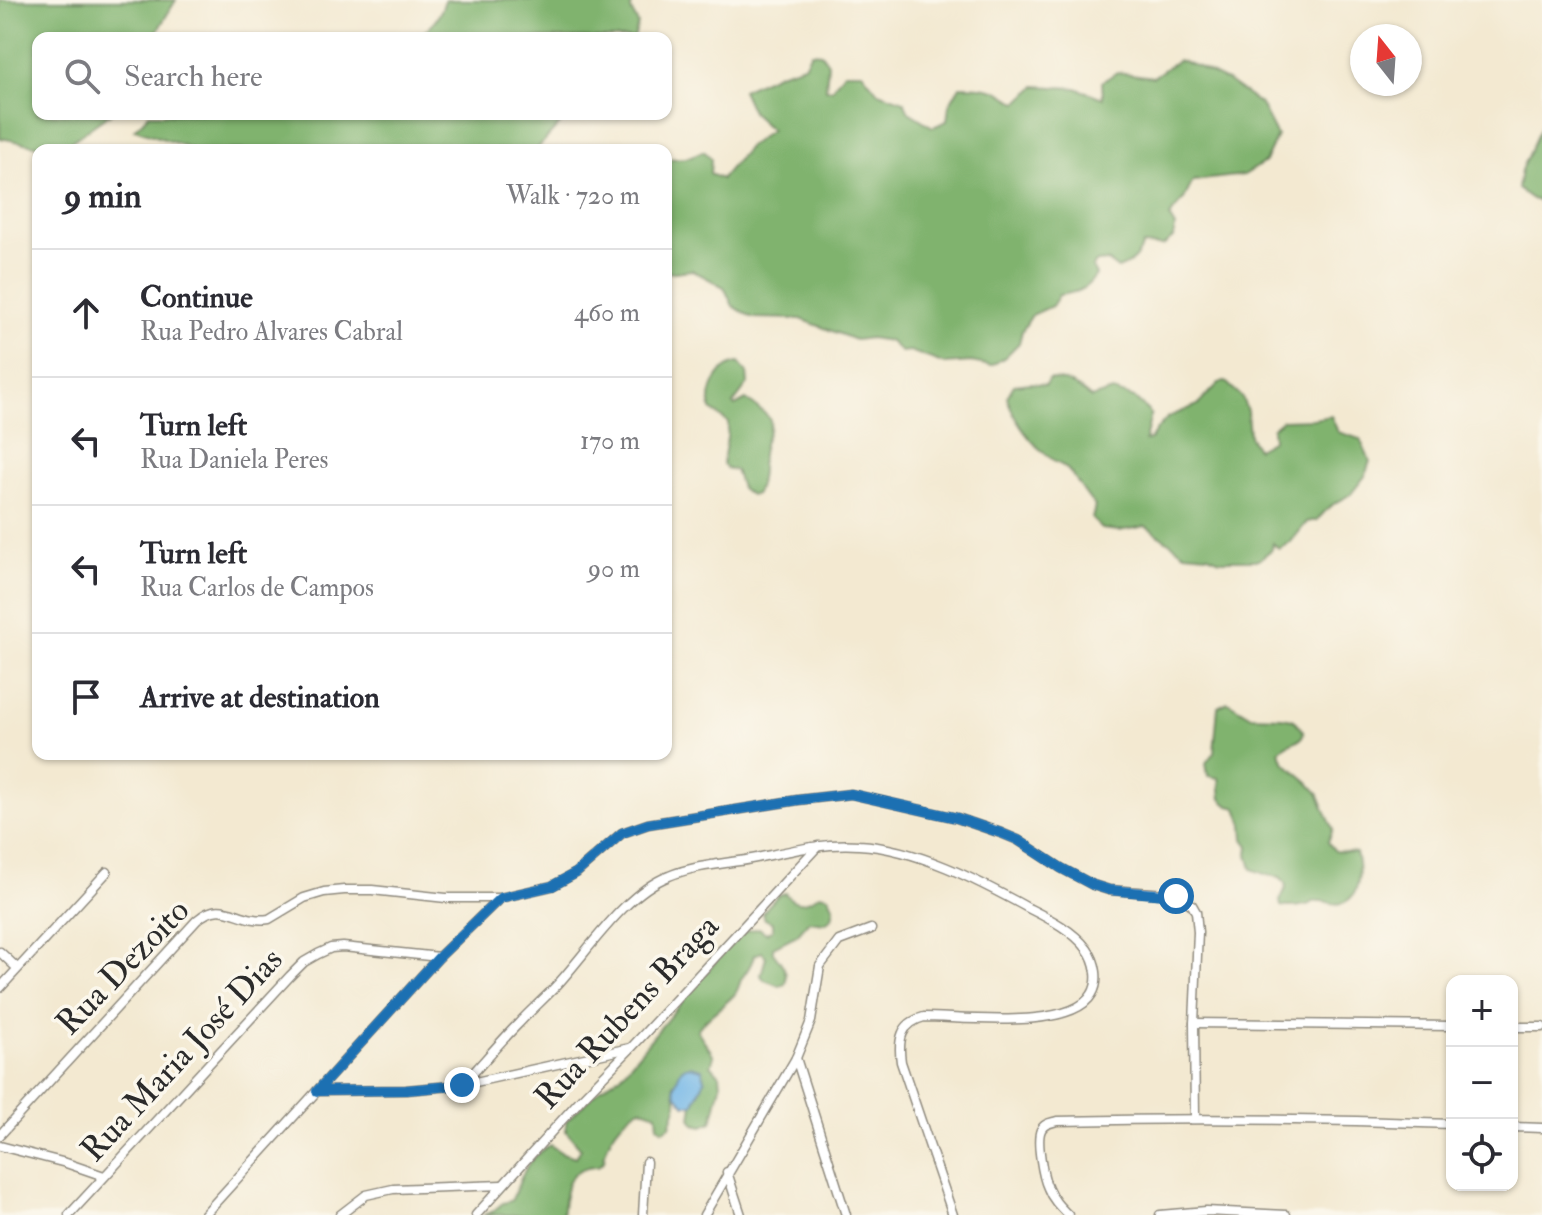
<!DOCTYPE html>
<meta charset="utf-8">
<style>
body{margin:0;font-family:"IM FELL Double Pica",serif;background:#f7f7f7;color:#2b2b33}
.controls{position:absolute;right:24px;bottom:24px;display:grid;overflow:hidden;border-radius:16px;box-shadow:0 2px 6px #0004}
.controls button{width:72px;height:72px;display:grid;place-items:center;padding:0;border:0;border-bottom:2px solid #e1e1e2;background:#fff;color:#2b2b33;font:40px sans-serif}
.compass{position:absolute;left:1350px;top:24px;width:72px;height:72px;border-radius:50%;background:#fff;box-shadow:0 2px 6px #0004;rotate:343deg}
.stop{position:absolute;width:24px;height:24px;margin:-18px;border:6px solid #1f6fb2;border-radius:50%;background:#fff}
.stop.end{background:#1f6fb2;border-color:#fff;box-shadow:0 2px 8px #0008}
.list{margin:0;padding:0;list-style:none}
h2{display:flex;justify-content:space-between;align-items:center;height:104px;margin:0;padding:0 32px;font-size:34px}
h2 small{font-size:26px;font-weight:400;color:#7c7c81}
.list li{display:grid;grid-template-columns:52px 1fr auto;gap:24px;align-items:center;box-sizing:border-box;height:128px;padding:0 32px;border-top:2px solid #e1e1e2}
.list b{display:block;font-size:30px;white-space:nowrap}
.list p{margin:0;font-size:26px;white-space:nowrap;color:#7c7c81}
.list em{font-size:26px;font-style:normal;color:#7c7c81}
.icon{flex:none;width:44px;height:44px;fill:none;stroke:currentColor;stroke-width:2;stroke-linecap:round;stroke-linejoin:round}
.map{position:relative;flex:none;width:1542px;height:1215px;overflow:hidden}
.search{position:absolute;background:#fff;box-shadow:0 2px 6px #0004;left:32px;top:32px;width:640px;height:88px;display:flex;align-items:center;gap:20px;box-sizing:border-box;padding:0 28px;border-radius:16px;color:#7c7c81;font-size:30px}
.panel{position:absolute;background:#fff;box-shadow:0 2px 6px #0004;left:32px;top:144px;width:640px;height:616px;border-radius:16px}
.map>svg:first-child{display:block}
.forest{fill:#80b36e;stroke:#566f4c;stroke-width:2}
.water{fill:#70b5e6;stroke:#4e7088;stroke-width:2}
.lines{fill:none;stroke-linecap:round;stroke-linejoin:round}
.street-casing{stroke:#8f8a7e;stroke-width:11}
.street{stroke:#fff;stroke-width:8}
.route{stroke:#1f6fb2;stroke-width:10}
.labels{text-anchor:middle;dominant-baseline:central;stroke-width:7;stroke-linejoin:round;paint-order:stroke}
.street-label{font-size:34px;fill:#2b2b2b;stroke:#fbf7ec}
</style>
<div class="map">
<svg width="1542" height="1215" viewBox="0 0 1542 1215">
<rect width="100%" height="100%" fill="#fbf7ec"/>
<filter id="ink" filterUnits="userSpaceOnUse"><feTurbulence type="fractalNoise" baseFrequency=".0125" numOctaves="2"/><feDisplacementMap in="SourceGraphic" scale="16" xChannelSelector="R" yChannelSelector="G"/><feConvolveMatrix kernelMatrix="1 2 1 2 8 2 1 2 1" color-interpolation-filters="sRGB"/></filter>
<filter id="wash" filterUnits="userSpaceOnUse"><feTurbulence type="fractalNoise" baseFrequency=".006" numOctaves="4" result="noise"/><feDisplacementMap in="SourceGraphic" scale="32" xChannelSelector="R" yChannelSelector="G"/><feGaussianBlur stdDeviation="1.8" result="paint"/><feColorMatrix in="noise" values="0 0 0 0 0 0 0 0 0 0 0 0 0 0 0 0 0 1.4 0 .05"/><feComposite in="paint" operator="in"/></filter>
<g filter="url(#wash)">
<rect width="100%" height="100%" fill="#f3e9d1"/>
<!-- forest -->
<g class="forest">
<path d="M0 0H176L153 38H38V114H110L59 150 0 138Z"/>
<path d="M445 0H632L631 10 638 24 634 38H412C429 33 440 17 445 0Z"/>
<path d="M811 52 821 53 828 63 826 89H832L844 72H862L878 92 904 101 909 112 933 127 947 121 949 105 960 86C971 86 983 86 995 90 1004 93 1009 100 1019 102L1036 86 1076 88 1103 98 1102 82 1117 72 1153 77 1178 60 1196 66 1229 82 1261 105 1277 136 1265 162 1244 175 1193 181 1184 199 1169 217 1175 227 1173 238 1163 246 1143 245C1138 258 1131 264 1118 269L1107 261 1097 262 1092 267 1096 275C1086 290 1076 293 1059 295L1052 306 1032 315 1022 331 1019 343 1005 357 991 366 971 362 945 364 910 351 901 352 889 341 870 338 855 340 801 319 753 318 733 306 724 287 692 270 666 273V159L686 158 704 151 711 159 710 174 721 179 749 146 771 130 753 114 742 90 779 73 804 65Z"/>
<path d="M149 114H569L536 150H196L135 129Z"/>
<path d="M1542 124V202L1532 199 1518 189 1521 170Z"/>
<path d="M739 363 747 373 748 384 733 404 735 406 746 400C751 403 769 415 770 420 772 427 766 437 764 444 759 460 764 476 756 494L750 495 741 488 735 470 726 468 723 464C724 449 729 436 728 422L711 410C706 391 719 365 739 363Z"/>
<path d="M1049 379C1068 380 1077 386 1091 398L1113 391 1134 398 1151 414 1145 441 1150 440 1157 429 1168 417 1198 405 1219 383 1226 382 1242 397 1247 411 1249 436 1257 449 1273 440 1272 428 1282 420 1313 419 1331 416 1338 432 1360 439 1370 461 1365 476 1350 495 1330 506 1317 520 1307 522 1290 543 1279 549 1273 543 1272 549 1259 560H1220L1208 555 1185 553 1146 526 1119 531 1102 529 1092 519 1095 506C1084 495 1078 481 1068 470 1063 465 1057 463 1052 459 1031 444 1014 421 1007 397L1014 385 1031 383 1046 385Z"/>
<path d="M1228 702 1251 716 1282 717 1293 719 1304 732 1301 739 1286 745 1279 751 1284 762 1308 782 1318 793 1333 829 1328 842 1335 851 1356 853C1360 868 1362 897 1342 903 1334 906 1326 900 1318 901 1313 901 1310 905 1306 905 1298 907 1289 908 1281 906L1280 901 1286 888 1285 882 1280 877 1267 875 1252 869 1248 854 1249 846 1244 839 1243 825 1237 808 1229 806 1221 799 1219 778 1208 776 1206 763 1214 752 1218 707Z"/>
<path d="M785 893C795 907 808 903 820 894L829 896 834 908 832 918 825 923 809 921 797 935 773 947V952C781 962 789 972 785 984L780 986 764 980 761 975 766 957 762 952 754 955C752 965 748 969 742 978 739 983 739 990 734 995 723 1007 706 1016 697 1030L714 1056 711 1065 720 1075 721 1085 712 1122 703 1126 695 1124 691 1118 693 1105 701 1089 674 1084 677 1104 670 1126 663 1130 658 1126 657 1114 640 1108C622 1119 605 1139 604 1161L598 1166C588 1165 574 1171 569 1181 566 1186 563 1208 562 1215H483L492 1212 503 1203 511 1201C524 1175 523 1161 550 1145L562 1153 576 1157 581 1149 566 1131V1121L600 1089 621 1075 724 951 745 931 759 928 766 933 773 929V923L765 919 762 913 778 895Z"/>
</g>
<!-- water -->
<path class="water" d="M690 1066 702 1069 705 1080 693 1105H685C671 1091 673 1086 682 1068Z"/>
</g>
<g filter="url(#ink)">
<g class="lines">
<!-- street casing -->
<g class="street-casing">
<g id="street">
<path d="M0 952 17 968"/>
<path d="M0 988 107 872"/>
<path d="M1194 1023 1452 1026"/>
<path d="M1512 1027H1542"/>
<path d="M796 1058 846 1215"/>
<path d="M462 1085C481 1065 499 1043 519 1023 531 1010 545 998 557 985 589 950 625 893 669 876 693 866 720 864 746 860 783 853 820 842 859 845 916 848 979 881 1028 908 1048 918 1073 930 1087 949 1096 961 1100 981 1092 994 1071 1031 962 1017 924 1017 900 1023 898 1041 901 1062L953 1215"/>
<path d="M317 1091 406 1090 462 1085 630 1048"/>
<path d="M1512 1127 1542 1128"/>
<path d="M0 1135 197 920C224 896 238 924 269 919L304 898 324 892 344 890H372L446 898H500L552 886 576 873 622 833 648 824 798 800 851 794 957 818 1001 833 1018 840 1061 868 1093 885 1109 890 1167 894 1184 899 1192 905 1196 912 1198 932 1194 1023 1195 1118"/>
<path d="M0 1146 66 1163 104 1176"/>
<path d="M727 1172 741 1215"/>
<path d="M69 1215 290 976 304 962 318 954 331 948 343 947 439 957"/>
<path d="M204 1215 439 957 500 898"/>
<path d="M340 1215 366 1195 393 1189 502 1185"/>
<path d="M476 1215 582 1098 631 1048 818 846"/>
<path d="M643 1215 646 1162"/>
<path d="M704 1215 796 1058 811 1021 820 966 839 941 871 929"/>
<path d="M1068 1215C1060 1207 1052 1199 1048 1188 1043 1178 1036 1140 1041 1130 1044 1123 1051 1123 1057 1121 1189 1118 1320 1119 1452 1124"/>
<path d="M1160 1215 1206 1211 1286 1215"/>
</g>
</g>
<!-- street -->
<use href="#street" class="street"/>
</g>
</g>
<g class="lines" filter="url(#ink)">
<!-- route -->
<path class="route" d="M462 1085 406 1090 317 1091 439 957 500 898 552 886 576 873 622 833 648 824 798 800 851 794 957 818 1001 833 1018 840 1061 868 1093 885 1109 890 1176 896"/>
</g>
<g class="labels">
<!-- street labels -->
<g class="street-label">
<text transform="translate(123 967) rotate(-46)">Rua Dezoito</text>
<text transform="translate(627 1012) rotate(-47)">Rua Rubens Braga</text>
<text transform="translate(182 1055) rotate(-47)">Rua Maria José Dias</text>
</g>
</g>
</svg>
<div class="controls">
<button>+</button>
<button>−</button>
<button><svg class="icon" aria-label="locate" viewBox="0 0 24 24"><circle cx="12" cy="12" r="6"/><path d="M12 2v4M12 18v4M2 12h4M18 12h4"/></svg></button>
</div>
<svg class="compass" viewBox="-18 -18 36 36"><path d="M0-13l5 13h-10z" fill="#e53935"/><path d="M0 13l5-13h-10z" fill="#7c7c81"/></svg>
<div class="stop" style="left:1176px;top:896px"></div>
<div class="stop end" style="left:462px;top:1085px"></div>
<div class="search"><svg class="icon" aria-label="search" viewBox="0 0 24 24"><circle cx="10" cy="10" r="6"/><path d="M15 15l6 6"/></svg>Search here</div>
<section class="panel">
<h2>9 min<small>Walk · 720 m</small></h2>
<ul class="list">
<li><svg class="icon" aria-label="ahead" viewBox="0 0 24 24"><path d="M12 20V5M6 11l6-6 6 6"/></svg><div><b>Continue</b><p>Rua Pedro Alvares Cabral</p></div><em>460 m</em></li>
<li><svg class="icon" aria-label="left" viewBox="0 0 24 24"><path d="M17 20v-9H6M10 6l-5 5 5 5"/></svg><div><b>Turn left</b><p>Rua Daniela Peres</p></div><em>170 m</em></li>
<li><svg class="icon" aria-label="left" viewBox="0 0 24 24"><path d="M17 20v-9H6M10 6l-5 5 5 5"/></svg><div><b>Turn left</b><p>Rua Carlos de Campos</p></div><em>90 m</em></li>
<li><svg class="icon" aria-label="arrive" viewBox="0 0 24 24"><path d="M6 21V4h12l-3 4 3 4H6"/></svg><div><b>Arrive at destination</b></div></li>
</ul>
</section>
</div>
